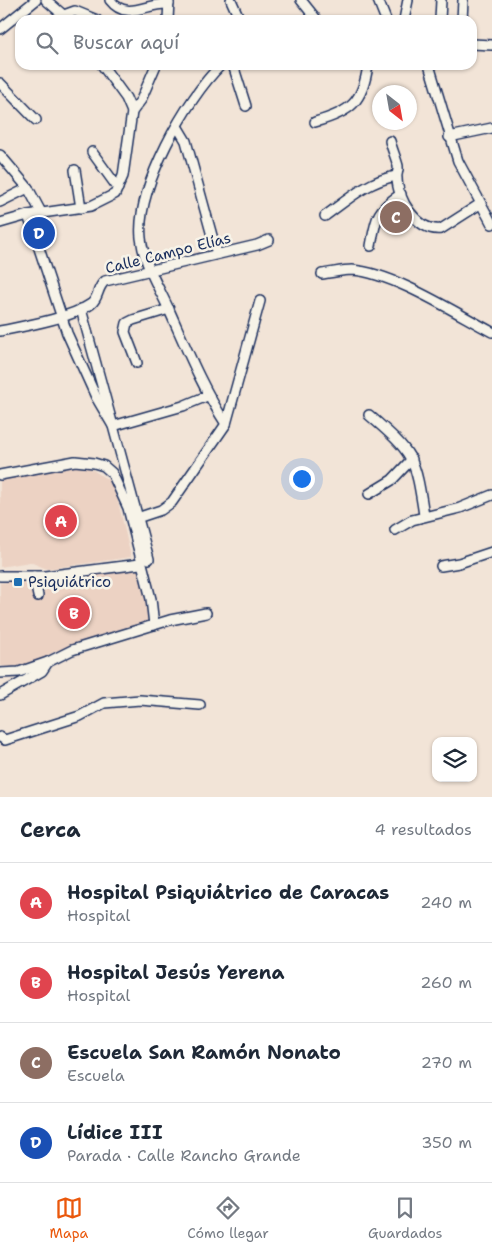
<!DOCTYPE html>
<html lang="es">
<meta charset="utf-8">
<style>
body{margin:0;font-family:"Shantell Sans",sans-serif;background:#f2f2f3;color:#1f2937}
.controls{position:absolute;right:15px;bottom:15px;display:grid;overflow:hidden;border-radius:10px;box-shadow:0 1px 4px #0004}
.controls button{width:45px;height:45px;display:grid;place-items:center;padding:0;border:0;border-bottom:1px solid #e0e1e3;background:#fff;color:#1f2937;font:25px sans-serif}
.compass{position:absolute;left:372px;top:85px;width:45px;height:45px;border-radius:50%;background:#fff;box-shadow:0 1px 4px #0004;rotate:149deg}
.you{position:absolute;left:301px;top:478px;width:18px;height:18px;margin:-12px;border:4px solid #fff;border-radius:50%;background:#1a73e8;box-shadow:0 0 0 8px #1a73e833}
.badge{display:grid;place-items:center;width:32px;height:32px;border-radius:50%;background:#ea580c;color:#fff;font-size:16px;font-weight:700}
.pin{position:absolute;translate:-50% -50%;border:2px solid #fff;box-shadow:0 1px 5px #0006}
.list{margin:0;padding:0;list-style:none}
h2{display:flex;justify-content:space-between;align-items:center;height:65px;margin:0;padding:0 20px;font-size:21px}
h2 small{font-size:16px;font-weight:400;color:#747a83}
.list li{display:grid;grid-template-columns:32px 1fr auto;gap:15px;align-items:center;box-sizing:border-box;height:80px;padding:0 20px;border-top:1px solid #e0e1e3}
.list b{display:block;font-size:19px;white-space:nowrap}
.list p{margin:0;font-size:16px;white-space:nowrap;color:#747a83}
.list em{font-size:16px;font-style:normal;color:#747a83}
.icon{flex:none;width:28px;height:28px;fill:none;stroke:currentColor;stroke-width:2;stroke-linecap:round;stroke-linejoin:round}
.map{position:relative;flex:none;width:492px;height:797px;overflow:hidden}
.search{position:absolute;background:#fff;box-shadow:0 1px 4px #0004;left:15px;right:15px;top:15px;height:55px;display:flex;align-items:center;gap:12px;box-sizing:border-box;padding:0 18px;border-radius:15px;color:#747a83;font-size:19px}
.sheet{height:385px;background:#fff}
nav{display:flex;justify-content:space-around;align-items:center;box-sizing:border-box;height:70px;border-top:1px solid #e0e1e3;background:#fff;font-size:14px;color:#747a83}
nav a{display:grid;justify-items:center;gap:2px}
nav .on{color:#ea580c}
.map>svg:first-child{display:block}
.built{fill:#ecd2c3}
.lines{fill:none;stroke-linecap:round;stroke-linejoin:round}
.minor-casing{stroke:#1b2f5e;stroke-width:12}
.minor{stroke:#f7f3e8;stroke-width:9}
.poi-dot{fill:#1f6fb2;stroke:#f7f3e8;stroke-width:2}
.labels{text-anchor:middle;dominant-baseline:central;stroke-width:5;stroke-linejoin:round;paint-order:stroke}
.street-label{font-size:15px;fill:#1b2f5e;stroke:#f7f3e8}
.poi-label{font-size:15px;fill:#1b2f5e;stroke:#f7f3e8;text-anchor:start}
</style>
<div class="map">
<svg width="492" height="797" viewBox="0 0 492 797">
<rect width="100%" height="100%" fill="#f2e4d7"/>
<filter id="ink" filterUnits="userSpaceOnUse"><feTurbulence type="fractalNoise" baseFrequency=".02" numOctaves="2"/><feDisplacementMap in="SourceGraphic" scale="10" xChannelSelector="R" yChannelSelector="G"/><feConvolveMatrix kernelMatrix="1 2 1 2 8 2 1 2 1" color-interpolation-filters="sRGB"/></filter>
<g filter="url(#ink)">
<!-- built -->
<g class="built">
<path d="M87 466 114 484 131 557 47 569 30 562 0 567V477L49 467Z"/>
<path d="M137 568 148 598V627L55 651 35 663 12 667 0 666V583Z"/>
</g>
<g class="lines">
<!-- minor casing -->
<g class="minor-casing">
<g id="minor">
<path d="M46 0 69 20"/>
<path d="M110 0C127 22 147 2 169 4"/>
<path d="M231 0 240 20"/>
<path d="M301 0 317 20"/>
<path d="M378 0 386 20"/>
<path d="M64 15 75 11 97 20"/>
<path d="M168 20 169 0"/>
<path d="M404 20 408 0"/>
<path d="M440 20 441 0"/>
<path d="M462 20 463 0"/>
<path d="M0 29 36 0"/>
<path d="M472 44 492 45"/>
<path d="M102 65 126 98 132 112"/>
<path d="M221 65C186 99 136 188 141 238 144 265 159 287 170 312 187 350 203 389 226 424"/>
<path d="M233 65 246 106"/>
<path d="M429 65 458 161 492 224"/>
<path d="M0 83 36 120"/>
<path d="M315 122C351 112 363 102 368 65"/>
<path d="M177 126 186 141 217 254"/>
<path d="M449 137 492 128"/>
<path d="M390 141C392 149 396 158 398 166 399 171 396 174 397 178 397 198 417 232 441 229L480 204"/>
<path d="M92 152 118 188"/>
<path d="M0 155 28 188 42 214"/>
<path d="M75 170 81 208"/>
<path d="M0 202 28 188"/>
<path d="M28 215 67 333 96 397 113 426 149 559"/>
<path d="M325 216C347 200 368 181 396 176"/>
<path d="M0 223 28 215 91 206 115 194 123 176 132 112 141 100 156 65"/>
<path d="M371 246C376 218 376 210 401 194"/>
<path d="M322 274C331 273 343 270 352 270 394 273 454 312 492 332"/>
<path d="M81 309 113 426 183 406 207 396"/>
<path d="M0 331C25 326 71 318 91 304 99 298 97 287 105 281L257 245 269 240"/>
<path d="M137 363 125 332 127 323 133 320 169 309"/>
<path d="M369 415C414 454 415 456 424 515"/>
<path d="M0 475 75 461 94 463 104 466 112 473 128 508 151 599 154 625"/>
<path d="M369 494 392 480 412 459"/>
<path d="M137 518 161 510 172 502 226 424 260 301"/>
<path d="M395 530 412 520 460 508 492 495"/>
<path d="M441 566 459 563 492 552"/>
<path d="M0 576H45L140 564"/>
<path d="M34 576 38 596"/>
<path d="M0 673 19 672 48 662 72 650 170 620 206 613"/>
<path d="M0 695 42 671 48 662"/>
<path d="M0 737 5 740 80 716 104 703 140 700 200 705"/>
</g>
</g>
<!-- minor -->
<use href="#minor" class="minor"/>
</g>
</g>
<!-- markers -->
<rect class="poi-dot" x="13" y="577" width="10" height="10" rx="2.5"/>
<g class="labels">
<!-- street labels -->
<g class="street-label">
<text transform="translate(168 253) rotate(-14)">Calle Campo Elías</text>
</g>
<!-- poi labels -->
<g class="poi-label">
<text x="28" y="582">Psiquiátrico</text>
</g>
</g>
</svg>
<div class="controls">
<button><svg class="icon" aria-label="layers" viewBox="0 0 24 24"><path d="M12 4l9 5-9 5-9-5zM3 14l9 5 9-5"/></svg></button>
</div>
<svg class="compass" viewBox="-18 -18 36 36"><path d="M0-13l5 13h-10z" fill="#e53935"/><path d="M0 13l5-13h-10z" fill="#747a83"/></svg>
<div class="you"></div>
<div class="pin badge" style="left:61px;top:521px;background:#e0444e">A</div>
<div class="pin badge" style="left:74px;top:613px;background:#e0444e">B</div>
<div class="pin badge" style="left:396px;top:217px;background:#8d6e63">C</div>
<div class="pin badge" style="left:39px;top:233px;background:#1a4fb4">D</div>
<div class="search"><svg class="icon" aria-label="search" viewBox="0 0 24 24"><circle cx="10" cy="10" r="6"/><path d="M15 15l6 6"/></svg>Buscar aquí</div>
</div>
<section class="sheet">
<h2>Cerca<small>4 resultados</small></h2>
<ul class="list">
<li><span class="badge" style="background:#e0444e">A</span><div><b>Hospital Psiquiátrico de Caracas</b><p>Hospital</p></div><em>240 m</em></li>
<li><span class="badge" style="background:#e0444e">B</span><div><b>Hospital Jesús Yerena</b><p>Hospital</p></div><em>260 m</em></li>
<li><span class="badge" style="background:#8d6e63">C</span><div><b>Escuela San Ramón Nonato</b><p>Escuela</p></div><em>270 m</em></li>
<li><span class="badge" style="background:#1a4fb4">D</span><div><b>Lídice III</b><p>Parada · Calle Rancho Grande</p></div><em>350 m</em></li>
</ul>
</section>
<nav>
<a class="on"><svg class="icon" aria-label="map" viewBox="0 0 24 24"><path d="M3 6l6-2 6 2 6-2v14l-6 2-6-2-6 2zM9 4v14M15 6v14"/></svg>Mapa</a>
<a><svg class="icon" aria-label="directions" viewBox="0 0 24 24"><path d="M12 3l9 9-9 9-9-9zM9 14v-3h6M13 9l2 2-2 2"/></svg>Cómo llegar</a>
<a><svg class="icon" aria-label="saved" viewBox="0 0 24 24"><path d="M7 4h10v16l-5-4-5 4z"/></svg>Guardados</a>
</nav>
